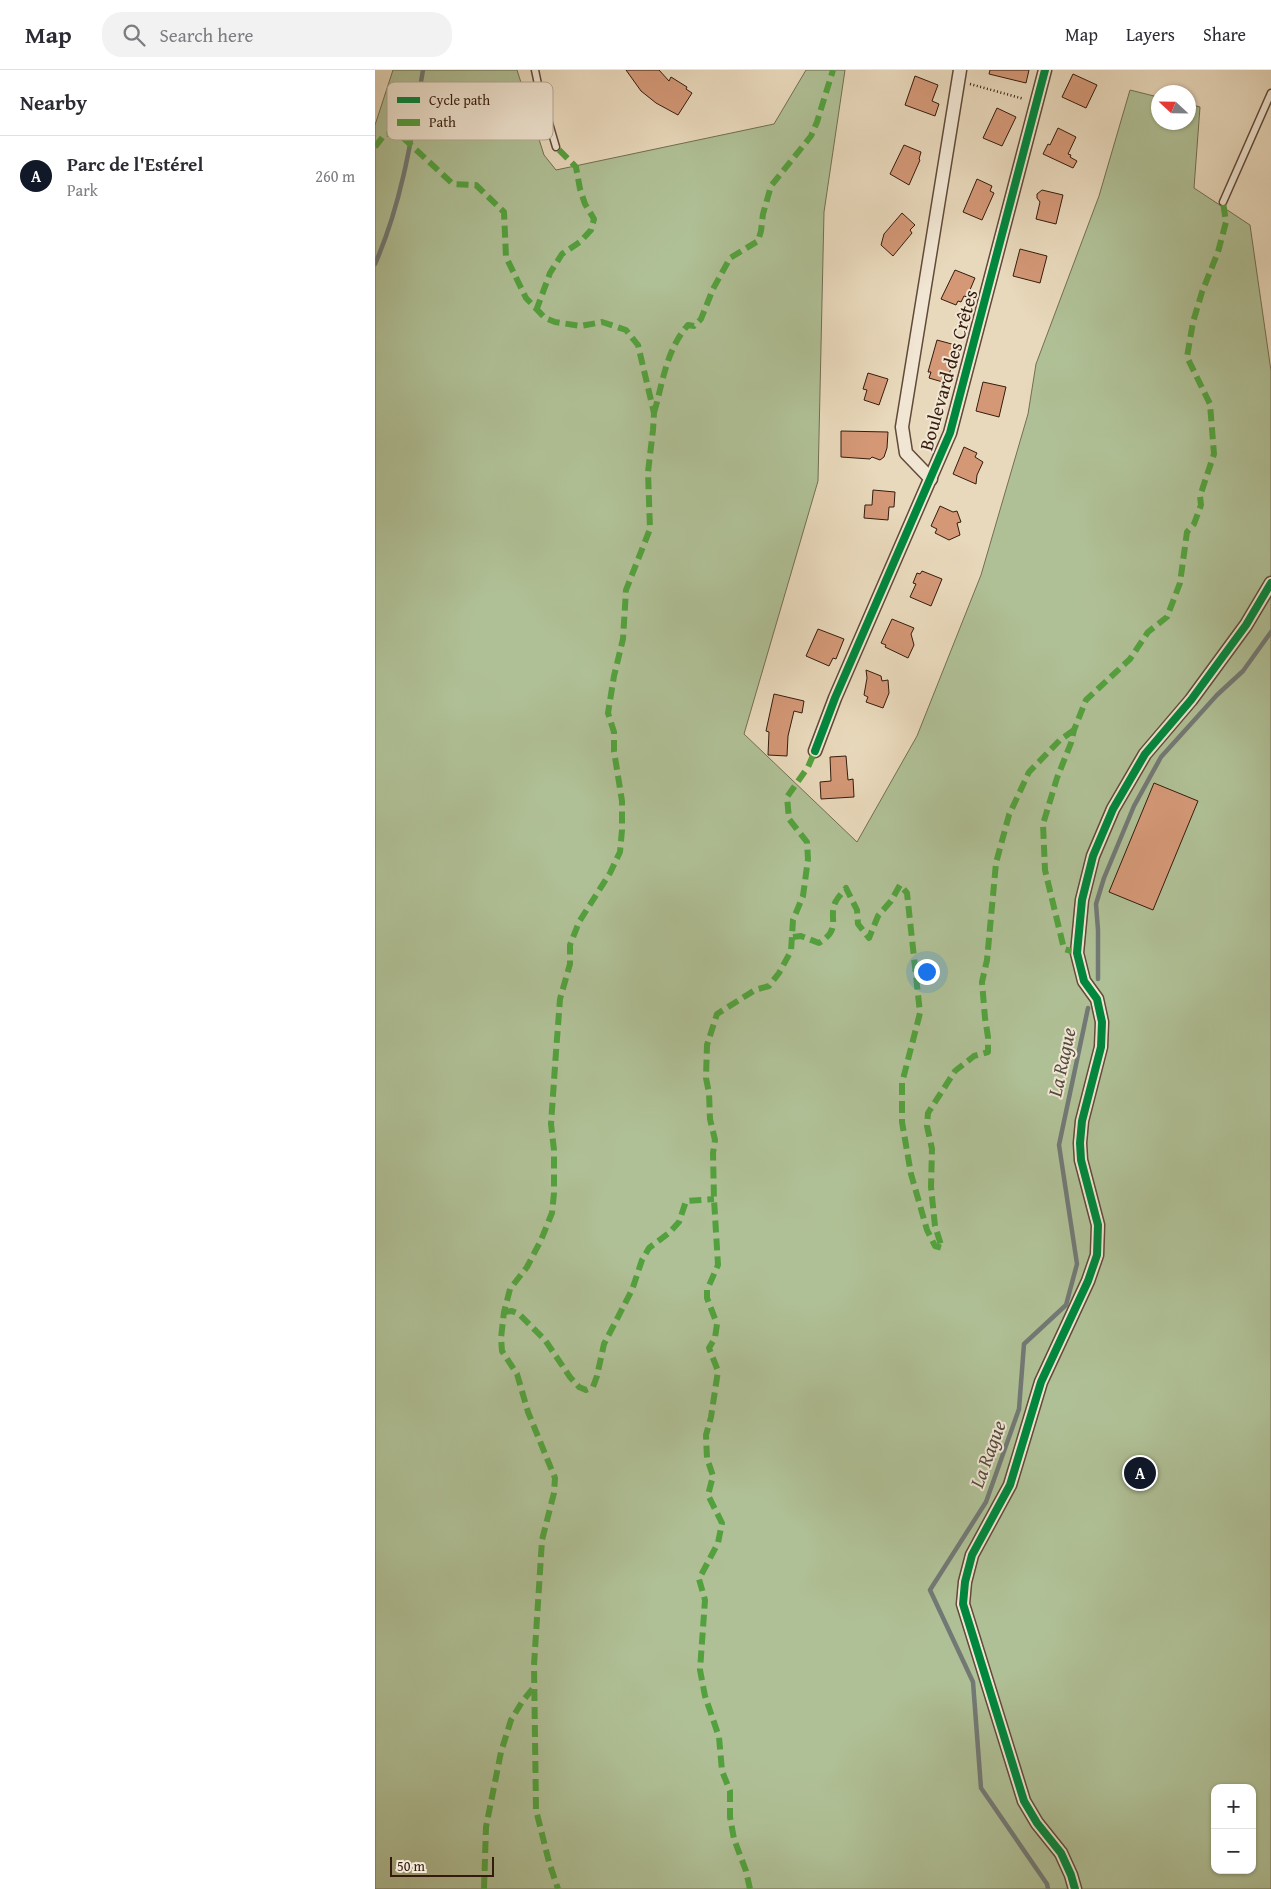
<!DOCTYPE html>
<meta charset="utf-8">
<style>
body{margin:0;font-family:"Gentium Book Plus",serif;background:#f2f2f3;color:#2b2b33}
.controls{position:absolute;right:15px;bottom:15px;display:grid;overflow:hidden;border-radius:10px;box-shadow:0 1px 4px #0004}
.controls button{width:45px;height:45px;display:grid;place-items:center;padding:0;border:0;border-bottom:1px solid #e1e1e2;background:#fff;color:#2b2b33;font:25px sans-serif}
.compass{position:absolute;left:776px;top:15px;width:45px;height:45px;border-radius:50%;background:#fff;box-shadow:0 1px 4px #0004;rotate:292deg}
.scale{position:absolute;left:15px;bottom:12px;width:104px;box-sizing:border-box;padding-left:5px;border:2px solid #341b0d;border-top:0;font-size:14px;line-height:18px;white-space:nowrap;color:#341b0d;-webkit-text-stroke:4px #f1e6d3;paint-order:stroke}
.you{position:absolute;left:551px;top:901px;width:18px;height:18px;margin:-12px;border:4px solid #fff;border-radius:50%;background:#1a73e8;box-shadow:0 0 0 8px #1a73e833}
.badge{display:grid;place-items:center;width:32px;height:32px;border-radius:50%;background:#111827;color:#fff;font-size:16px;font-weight:700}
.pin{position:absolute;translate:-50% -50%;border:2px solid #fff;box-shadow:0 1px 5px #0006}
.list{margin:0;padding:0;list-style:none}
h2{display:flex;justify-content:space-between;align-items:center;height:65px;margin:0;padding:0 20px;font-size:21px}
h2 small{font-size:16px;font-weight:400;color:#7c7c81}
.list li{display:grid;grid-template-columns:32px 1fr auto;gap:15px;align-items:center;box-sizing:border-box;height:80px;padding:0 20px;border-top:1px solid #e1e1e2}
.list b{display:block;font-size:19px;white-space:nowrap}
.list p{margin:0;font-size:16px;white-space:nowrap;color:#7c7c81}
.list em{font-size:16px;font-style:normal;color:#7c7c81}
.icon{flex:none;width:28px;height:28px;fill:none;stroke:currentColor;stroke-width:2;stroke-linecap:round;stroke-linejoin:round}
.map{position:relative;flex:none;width:896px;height:1819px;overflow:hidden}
header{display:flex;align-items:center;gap:30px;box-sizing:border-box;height:70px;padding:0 25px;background:#fff;border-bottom:1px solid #e1e1e2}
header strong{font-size:24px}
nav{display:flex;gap:28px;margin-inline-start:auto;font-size:18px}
.search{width:350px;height:45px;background:#f2f2f3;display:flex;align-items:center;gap:12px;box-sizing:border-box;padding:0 18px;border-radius:20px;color:#7c7c81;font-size:19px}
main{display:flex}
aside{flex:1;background:#fff}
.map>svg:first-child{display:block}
.green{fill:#b0c096;stroke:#726e52;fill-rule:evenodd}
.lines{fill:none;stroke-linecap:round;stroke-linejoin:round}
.stream{stroke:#727975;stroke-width:4.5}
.building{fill:#d49877;stroke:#341b0d}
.service-casing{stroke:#614a39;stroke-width:9}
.minor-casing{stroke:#614a39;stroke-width:15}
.path{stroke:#341b0d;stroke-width:2.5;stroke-dasharray:1 2.5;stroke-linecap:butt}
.service{stroke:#f1e6d3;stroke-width:6}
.minor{stroke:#f1e6d3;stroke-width:12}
.quiet{stroke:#53a13e;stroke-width:6;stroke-dasharray:12 6;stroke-linecap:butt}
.cycleway-casing{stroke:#f1e6d3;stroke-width:11}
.cycleway{stroke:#00873e;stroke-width:8}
.labels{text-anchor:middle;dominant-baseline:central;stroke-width:4;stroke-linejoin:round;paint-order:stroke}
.street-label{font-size:19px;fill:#341b0d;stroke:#f1e6d3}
.water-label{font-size:20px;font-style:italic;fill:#534a41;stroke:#f1e6d3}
.key{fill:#f1e6d3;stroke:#b8a998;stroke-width:1}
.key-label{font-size:14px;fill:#341b0d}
</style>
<header>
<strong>Map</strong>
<div class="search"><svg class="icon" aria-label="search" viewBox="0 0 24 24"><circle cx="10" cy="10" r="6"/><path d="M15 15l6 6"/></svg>Search here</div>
<nav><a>Map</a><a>Layers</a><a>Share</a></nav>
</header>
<main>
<aside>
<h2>Nearby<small></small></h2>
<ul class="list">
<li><span class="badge">A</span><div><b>Parc de l'Estérel</b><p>Park</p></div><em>260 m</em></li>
</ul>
</aside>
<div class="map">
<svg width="896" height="1819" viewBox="0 0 896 1819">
<rect width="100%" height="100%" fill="#e9d9bc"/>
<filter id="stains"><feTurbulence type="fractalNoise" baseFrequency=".004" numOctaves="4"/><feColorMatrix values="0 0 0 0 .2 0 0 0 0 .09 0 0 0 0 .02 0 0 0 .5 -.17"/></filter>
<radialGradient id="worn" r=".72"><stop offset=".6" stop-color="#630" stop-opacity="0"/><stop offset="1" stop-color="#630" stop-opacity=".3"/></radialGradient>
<!-- green -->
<path class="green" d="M18 0H142L169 85 181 100 399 54 431 0H470L449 142 443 411 369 664 482 772 542 666 606 505 653 344 661 294 724 126 755 20 783 27 784 52H814V34L825 37 819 118 875 155 896 301V1819H0V55ZM840 1718H877V1800H840Z"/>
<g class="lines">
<!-- stream -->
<g class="stream">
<path d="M0 194C27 133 37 66 48 0"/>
<path d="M723 909V860L721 834 729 808 759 736 786 687 842 625 868 601 896 562"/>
<path d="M673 1819 672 1814 606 1718 598 1612 555 1520 611 1432 644 1339 649 1274 691 1235 702 1194 684 1075 713 938"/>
</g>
</g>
<!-- building -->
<g class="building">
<path d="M251 0H284L294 11 296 7 312 17 311 19 317 23 303 45 281 33 266 21Z"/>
<path d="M615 0H654L651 13 614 4Z"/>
<path d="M698 4 722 15 711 38 687 27Z"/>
<path d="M540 6 563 15 557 31 564 34 560 46 530 35Z"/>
<path d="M622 38 641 47 627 76 608 68Z"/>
<path d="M683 58 701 67 693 84 696 85 695 87 702 91 698 98 668 84 673 74 675 75Z"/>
<path d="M529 75 546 82 544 89 545 90 534 115 515 104Z"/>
<path d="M602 109 617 116 615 121 619 123 607 150 588 142Z"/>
<path d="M667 120 688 125 681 154 661 149 665 132 662 128V124Z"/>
<path d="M527 143 540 155 535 160 537 163 518 186 506 175 509 164Z"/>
<path d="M645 179 672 186 665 213 638 206Z"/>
<path d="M580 200 600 208 592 227 589 226 586 232 583 231 581 235 566 229Z"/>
<path d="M562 270 584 276 571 313 554 308 556 302H553Z"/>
<path d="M493 303 513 309 504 335 489 330 492 320 488 319Z"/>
<path d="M608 312 631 317 624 347 601 341Z"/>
<path d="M466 361 513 362 512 378 509 387 505 390 497 387 495 389 466 387Z"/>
<path d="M589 377 602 383 600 387 608 392 602 405 601 414 578 404Z"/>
<path d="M498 420 520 422 519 437H514L513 450 489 448 490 435H497Z"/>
<path d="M565 436 578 442 582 441 586 452 582 453 585 465 574 470 560 463 562 459 556 456Z"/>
<path d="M547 501 567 509 556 536 535 527 541 514 538 513 542 503 545 504Z"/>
<path d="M517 549 539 558 536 564 539 575 533 588 510 577 511 575 506 573Z"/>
<path d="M443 559 469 569 461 589 458 588 454 596 431 586Z"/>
<path d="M491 600 506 606 507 611 513 610 514 623 508 638 491 632 493 627 489 625 492 608Z"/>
<path d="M399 624 429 631 427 643 419 641 413 666 412 686 393 685 394 662 391 661Z"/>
<path d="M471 686 473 710 478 709 479 727 446 729 445 712 456 711 455 687Z"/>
<path d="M779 713 823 731 778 840 734 822Z"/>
</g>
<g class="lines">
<!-- service casing -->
<g class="service-casing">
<g id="service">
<path d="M160 0 164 19 181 77"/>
<path d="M848 132 896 23"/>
</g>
</g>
<!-- minor casing -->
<g class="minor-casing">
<g id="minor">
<path d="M556 409 531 383 527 357 585 0"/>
<path d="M440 681 460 628 575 363 670 0"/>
<path d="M700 1819 696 1805 686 1783 662 1753 649 1731 588 1534 590 1512 597 1485 635 1415 666 1312 713 1211 722 1185 723 1155 706 1090 705 1073 707 1051 726 977 727 952 722 929 709 911 702 883 707 830 718 786 738 739 770 684 816 630 871 555 896 513"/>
</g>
</g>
<!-- path -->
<path class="path" d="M595 14 649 29"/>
<!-- service -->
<use href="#service" class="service"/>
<!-- minor -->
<use href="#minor" class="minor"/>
<!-- quiet -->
<g class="quiet">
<path d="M0 77 10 64 23 63 78 114 101 115 129 142 131 187 151 228 170 248 180 252 206 256 227 252 251 260 263 275 279 343 278 360 273 402 275 459 251 520 248 569 239 606 233 643 239 662V681L247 731V760L245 782 235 803 204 852 195 875V894L185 929 181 982 176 1054 179 1080V1123L177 1143 166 1170 152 1197 135 1219 129 1242 126 1268 127 1281 142 1304 153 1342 180 1408 179 1423 167 1470 159 1595 161 1740 174 1792 183 1819"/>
<path d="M161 241 175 203 187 184 205 172 216 160 219 149 210 134 205 119 201 97 181 77"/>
<path d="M279 343C288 312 291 280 313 255L319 256 326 249 338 219 355 188 383 171 386 161 388 144 396 116 436 66 442 52 458 0"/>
<path d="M418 867 426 866 444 873C468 858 452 848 461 831 463 827 468 822 471 818L482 840 483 854 494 868 503 846 516 831 525 815 532 823 545 943 527 1013V1052L536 1104 552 1160 560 1176 567 1178 560 1156 556 1117 557 1079 552 1056 553 1043 580 1001 599 986 613 982V967L610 948 607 912 612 890 621 793 634 745 654 702 685 670 699 660"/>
<path d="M702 883 689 879 670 800 668 754 682 708 696 673 699 660 711 630 755 589 773 562 792 547 805 513 812 462 819 454 826 435 825 426 839 384 835 334 812 287 818 252 827 222 843 182 851 152 848 132"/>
<path d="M129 1242 137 1241 144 1244 170 1270 195 1307 204 1317 211 1320 218 1317 222 1306 229 1274 257 1220 267 1190 274 1178 294 1163 304 1152 311 1131 339 1129"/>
<path d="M109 1819 111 1757 126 1682 136 1650 147 1632 159 1617"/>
<path d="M375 1819 371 1801 359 1769 355 1747V1721L347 1701 344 1667 330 1626 325 1600 330 1530 324 1509 343 1473 347 1453 333 1425 338 1406 332 1388 331 1365 336 1347 343 1301 334 1278 340 1268 342 1254 332 1228V1220L343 1195 339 1129 338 1083 340 1070 335 1049 334 1023 331 1008 332 975 342 944 380 920 394 916 404 903 416 881 418 850 428 826 433 789 432 772 414 749 412 727 433 697 440 681"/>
</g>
<!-- cycleway casing -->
<g class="cycleway-casing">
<g id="cycleway">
<path d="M440 681 460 628 575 363 670 0"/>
<path d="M700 1819 696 1805 686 1783 662 1753 649 1731 588 1534 590 1512 597 1485 635 1415 666 1312 713 1211 722 1185 723 1155 706 1090 705 1073 707 1051 726 977 727 952 722 929 709 911 702 883 707 830 718 786 738 739 770 684 816 630 871 555 896 513"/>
</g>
</g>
<!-- cycleway -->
<use href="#cycleway" class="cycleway"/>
</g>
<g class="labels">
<!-- street labels -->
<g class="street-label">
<text transform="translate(573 300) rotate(-74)">Boulevard des Crêtes</text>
</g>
<!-- water labels -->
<g class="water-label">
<text transform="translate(686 992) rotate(-78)">La Rague</text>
<text transform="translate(612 1384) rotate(-70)">La Rague</text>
</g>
</g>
<!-- legend -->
<rect x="12" y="12" width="166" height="58" rx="8" class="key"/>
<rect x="22" y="27" width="23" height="6" fill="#00873e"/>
<rect x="22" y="49" width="23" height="7" fill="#53a13e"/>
<g class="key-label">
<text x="54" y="35">Cycle path</text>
<text x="54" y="57">Path</text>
</g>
<rect width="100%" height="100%" filter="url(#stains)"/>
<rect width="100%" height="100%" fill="url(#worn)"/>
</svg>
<div class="controls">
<button>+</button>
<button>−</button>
</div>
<svg class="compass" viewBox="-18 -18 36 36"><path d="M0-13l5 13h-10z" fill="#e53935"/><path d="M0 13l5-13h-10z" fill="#7c7c81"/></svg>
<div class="scale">50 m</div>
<div class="you"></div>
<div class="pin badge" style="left:765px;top:1403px">A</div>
</div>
</main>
